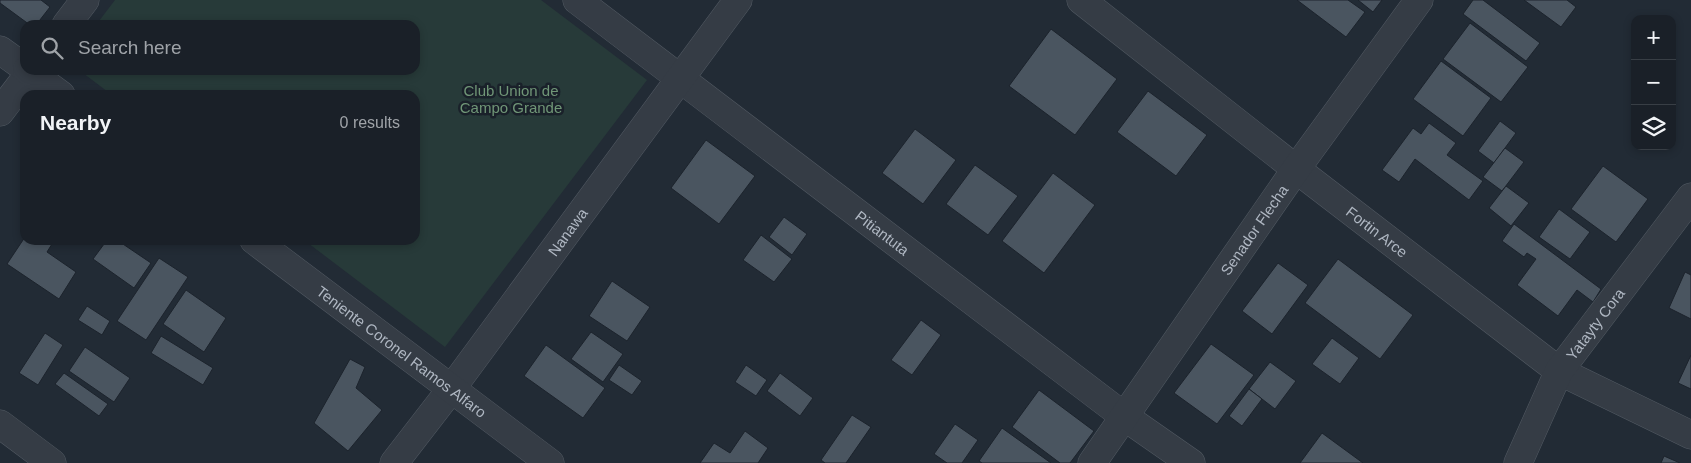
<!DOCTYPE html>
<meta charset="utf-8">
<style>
body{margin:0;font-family:Arial,sans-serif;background:#232830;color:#f1f3f6}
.controls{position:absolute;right:15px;top:15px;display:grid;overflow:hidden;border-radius:10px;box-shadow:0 2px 8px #0003}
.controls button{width:45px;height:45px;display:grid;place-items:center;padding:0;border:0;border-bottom:1px solid #383e45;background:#1a2028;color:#f1f3f6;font:25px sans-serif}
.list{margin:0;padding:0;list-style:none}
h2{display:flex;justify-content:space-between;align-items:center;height:65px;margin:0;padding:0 20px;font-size:21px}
h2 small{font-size:16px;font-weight:400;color:#9fa3a8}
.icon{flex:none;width:28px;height:28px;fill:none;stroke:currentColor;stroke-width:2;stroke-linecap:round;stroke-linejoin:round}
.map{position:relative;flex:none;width:1691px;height:463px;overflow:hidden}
.search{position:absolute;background:#1a2028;box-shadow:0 2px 8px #0003;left:20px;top:20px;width:400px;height:55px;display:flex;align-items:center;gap:12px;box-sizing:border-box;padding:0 18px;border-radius:15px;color:#9fa3a8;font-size:19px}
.panel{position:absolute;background:#1a2028;box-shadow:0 2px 8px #0003;left:20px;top:90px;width:400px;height:155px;border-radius:15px}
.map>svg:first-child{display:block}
.green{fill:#273a39}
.building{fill:#4a5560;stroke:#1c232c}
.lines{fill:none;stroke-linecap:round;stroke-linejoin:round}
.minor-casing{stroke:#525a63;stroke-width:29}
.tertiary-casing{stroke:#525a63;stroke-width:29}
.minor{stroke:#353c45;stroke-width:28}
.tertiary{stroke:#353c45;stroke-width:28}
.labels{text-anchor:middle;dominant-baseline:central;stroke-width:5;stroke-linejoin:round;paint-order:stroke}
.park-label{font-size:15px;fill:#709677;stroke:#1a212a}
.street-label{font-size:15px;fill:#afb7c2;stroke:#1a212a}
</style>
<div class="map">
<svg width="1691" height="463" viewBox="0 0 1691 463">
<rect width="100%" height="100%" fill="#222b35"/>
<!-- green -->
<path class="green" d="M115 0H541L647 80 445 347 304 240H415V95H112L79 70H415V25H96Z"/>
<!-- building -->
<g class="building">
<path d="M0 0H41L50 7 36 25H30L0 3Z"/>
<path d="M1297 0H1348L1365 12 1346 37Z"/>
<path d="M1358 0H1382L1373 12Z"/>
<path d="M1473 0H1483L1540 43 1526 61 1463 14Z"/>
<path d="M1524 0H1567L1576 7 1561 27Z"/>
<path d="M1470 23 1528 67 1501 102 1443 59Z"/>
<path d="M1051 29 1117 79 1075 135 1009 86Z"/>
<path d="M1441 61 1491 98 1463 136 1413 99Z"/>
<path d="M1148 91 1207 135 1176 176 1117 132Z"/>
<path d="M1500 121 1516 133 1494 163 1478 151Z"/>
<path d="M1429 123 1456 143 1447 155 1483 181 1469 200 1415 159 1399 182 1382 170 1413 128 1421 134Z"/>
<path d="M915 129 956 160 923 204 882 173Z"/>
<path d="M706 140 755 176 719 224 671 188Z"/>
<path d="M1505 148 1524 162 1502 191 1483 177Z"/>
<path d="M975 165 1018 196 988 235 946 204Z"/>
<path d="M1603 166 1648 199 1616 242 1571 209Z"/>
<path d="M1053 173 1095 205 1044 273 1002 241Z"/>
<path d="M1506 186 1529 203 1511 226 1489 208Z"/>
<path d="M1559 209 1590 232 1570 259 1539 237Z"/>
<path d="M784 217 807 234 792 255 769 237Z"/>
<path d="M1514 224 1601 289 1593 302 1577 290 1558 316 1517 285 1536 259 1527 253 1524 257 1502 241Z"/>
<path d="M761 235 792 259 774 282 743 260Z"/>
<path d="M25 237V240H46L52 244 47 252 76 272 59 299 7 264Z"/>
<path d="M107 240H117L151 263 134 288 93 259Z"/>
<path d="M159 258 188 277 146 340 117 321Z"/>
<path d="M1338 259 1413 315 1380 359 1305 303Z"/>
<path d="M1278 263 1308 285 1272 334 1242 311Z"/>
<path d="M1685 272 1691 275V319L1669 308Z"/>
<path d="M612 281 650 307 627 341 589 316Z"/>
<path d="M186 290 226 318 204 352 163 324Z"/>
<path d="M87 306 110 321 102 335 78 320Z"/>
<path d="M921 320 941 335 912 375 891 360Z"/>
<path d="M591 332 623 354 603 382 571 359Z"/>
<path d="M45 333 63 345 38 385 19 373Z"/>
<path d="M161 336 213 368 203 385 151 353Z"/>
<path d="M1332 338 1359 358 1340 384 1312 364Z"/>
<path d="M1211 344 1254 375 1217 424 1174 393Z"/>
<path d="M546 345 605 388 583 418 524 376Z"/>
<path d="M85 347 130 378 114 402 69 371Z"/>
<path d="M1691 355V389L1678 383Z"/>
<path d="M350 359 365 367 356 388 382 410 348 451 314 423Z"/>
<path d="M1270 362 1296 381 1275 409 1249 389Z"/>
<path d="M619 365 642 381 632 395 609 380Z"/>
<path d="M746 365 767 380 756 396 735 382Z"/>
<path d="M64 373 108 404 99 416 55 384Z"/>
<path d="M780 373 813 398 800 416 767 391Z"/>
<path d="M1249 389 1262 399 1242 426 1229 416Z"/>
<path d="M1039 390 1094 431 1070 463H1060L1012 427Z"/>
<path d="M852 415 871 427 846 463H825L821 460Z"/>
<path d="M955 424 978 440 962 463H947L934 454Z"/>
<path d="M1002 428 1051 463H982L979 461Z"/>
<path d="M745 431 768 448 758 463H700L714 443 730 453Z"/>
<path d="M1322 433 1363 463H1300Z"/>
<path d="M1664 456 1680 463H1661Z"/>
</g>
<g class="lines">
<!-- minor casing -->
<g class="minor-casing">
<g id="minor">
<path id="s1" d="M577 0 1125 417 1191 463"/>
<path id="s2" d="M1081 0 1296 169 1559 371 1691 435"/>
<path d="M66 25 85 0"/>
<path d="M0 112 32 70"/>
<path d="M0 424 52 463"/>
<path id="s3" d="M394 463 452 388 738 0"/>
<path id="s4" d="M1092 463 1296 169 1419 0"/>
<path id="s5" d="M1518 463 1559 371 1691 197"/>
</g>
</g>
<!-- tertiary casing -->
<g class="tertiary-casing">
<g id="tertiary">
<path d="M0 50 25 68"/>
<path d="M27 70 61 95"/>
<path id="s6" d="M254 240 550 463"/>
</g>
</g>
<!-- minor -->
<use href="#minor" class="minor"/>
<!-- tertiary -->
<use href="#tertiary" class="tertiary"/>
</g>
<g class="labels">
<!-- park labels -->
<g class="park-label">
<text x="511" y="90">Club Union de<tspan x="511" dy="17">Campo Grande</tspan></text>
</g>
<!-- street labels -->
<g class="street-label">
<text stroke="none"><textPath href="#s4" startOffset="284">Senador Flecha</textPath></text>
<text stroke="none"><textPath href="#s2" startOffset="376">Fortin Arce</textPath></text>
<text stroke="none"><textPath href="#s3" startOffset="289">Nanawa</textPath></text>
<text stroke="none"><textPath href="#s1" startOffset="384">Pitiantuta</textPath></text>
<text stroke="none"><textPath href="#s5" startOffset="160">Yatayty Cora</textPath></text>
<text stroke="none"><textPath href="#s6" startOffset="185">Teniente Coronel Ramos Alfaro</textPath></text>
</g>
</g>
</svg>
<div class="controls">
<button>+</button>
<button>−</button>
<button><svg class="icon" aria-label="layers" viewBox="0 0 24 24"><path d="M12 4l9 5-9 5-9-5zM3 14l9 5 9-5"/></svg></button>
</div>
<div class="search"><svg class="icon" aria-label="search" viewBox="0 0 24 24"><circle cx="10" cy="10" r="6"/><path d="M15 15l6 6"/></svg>Search here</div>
<section class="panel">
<h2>Nearby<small>0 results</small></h2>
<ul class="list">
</ul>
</section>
</div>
